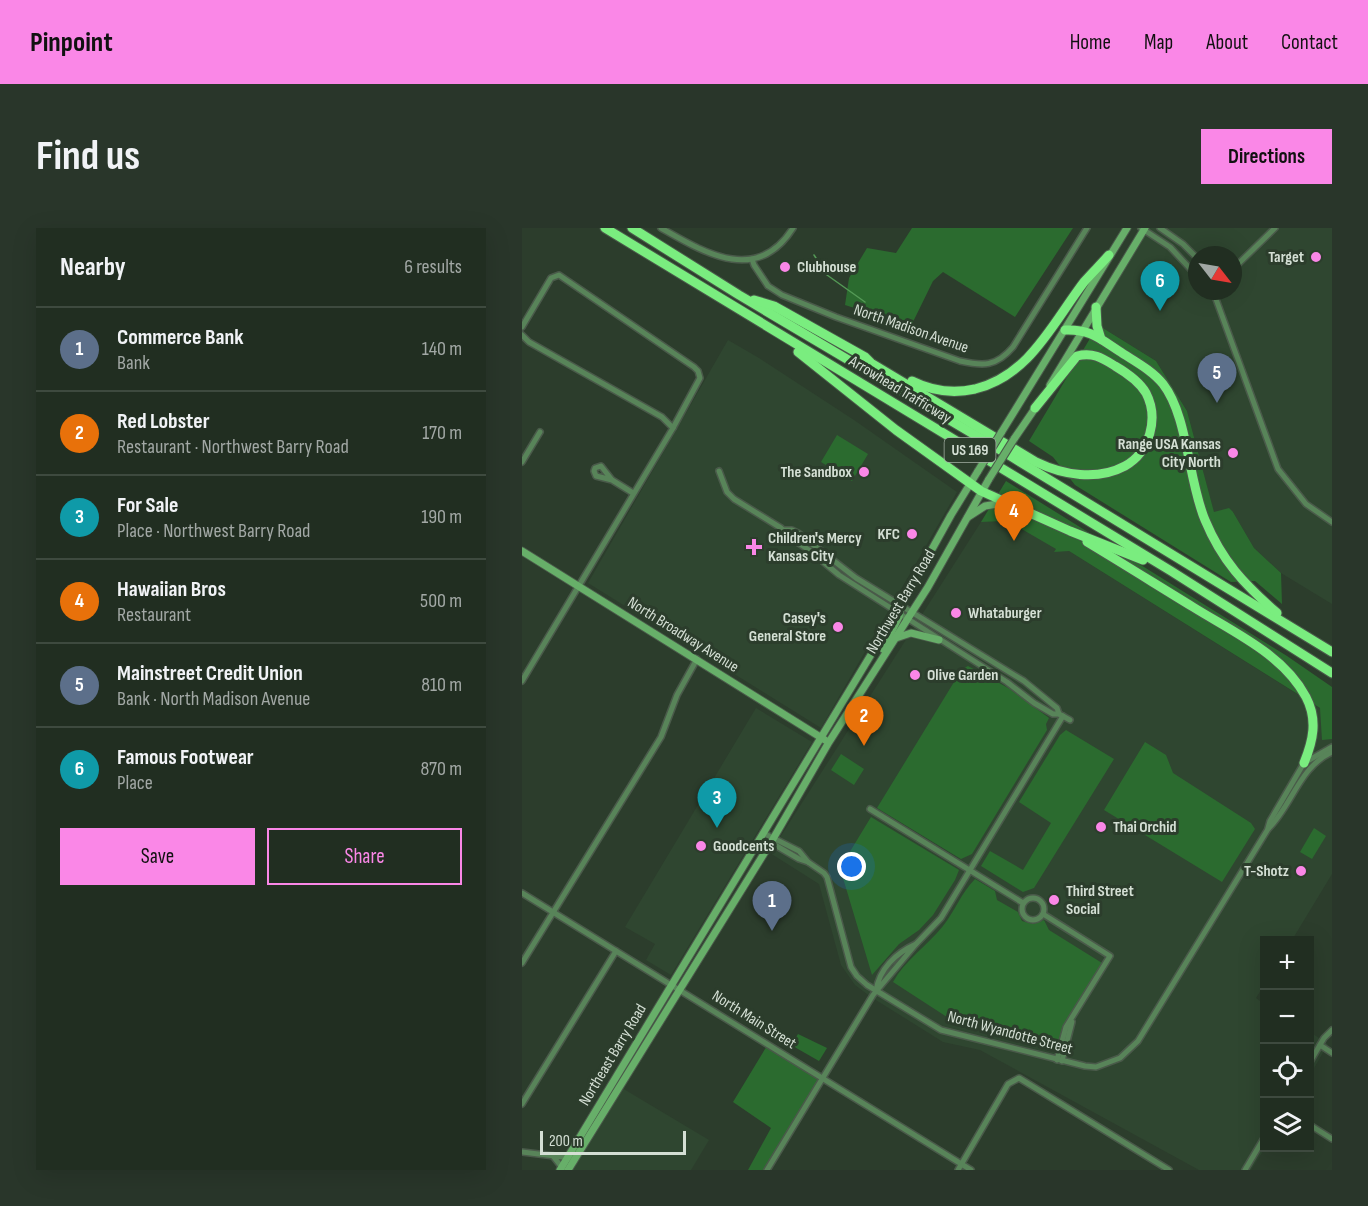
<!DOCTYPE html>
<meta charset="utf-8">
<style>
body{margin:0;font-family:"Sofia Sans Condensed",sans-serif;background:#29362a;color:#f1f3f6}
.controls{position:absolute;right:18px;bottom:18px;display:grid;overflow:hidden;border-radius:0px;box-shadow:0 6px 24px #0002}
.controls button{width:54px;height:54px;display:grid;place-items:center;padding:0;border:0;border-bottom:2px solid #3e4a3f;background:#212e21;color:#f1f3f6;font:30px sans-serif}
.compass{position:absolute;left:666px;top:18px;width:54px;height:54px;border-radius:50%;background:#212e21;box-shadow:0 6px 24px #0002;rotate:121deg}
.scale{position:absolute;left:18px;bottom:15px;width:146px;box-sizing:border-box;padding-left:6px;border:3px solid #d4dfd4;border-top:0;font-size:16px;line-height:21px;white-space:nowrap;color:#d4dfd4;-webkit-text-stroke:4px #2c3d2c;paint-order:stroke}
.you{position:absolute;left:330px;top:639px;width:21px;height:21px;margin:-15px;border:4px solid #fff;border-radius:50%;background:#1a73e8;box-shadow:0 0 0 9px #1a73e833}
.badge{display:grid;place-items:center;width:39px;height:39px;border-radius:50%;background:#fa87e7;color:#fff;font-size:20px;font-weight:700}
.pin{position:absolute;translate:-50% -50px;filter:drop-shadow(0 2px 3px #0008)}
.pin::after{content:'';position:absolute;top:32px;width:21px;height:18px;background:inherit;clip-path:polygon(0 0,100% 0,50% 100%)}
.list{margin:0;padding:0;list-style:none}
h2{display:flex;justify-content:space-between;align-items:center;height:78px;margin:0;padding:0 24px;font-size:26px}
h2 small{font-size:20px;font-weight:400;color:#a2a8a5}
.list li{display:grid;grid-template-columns:39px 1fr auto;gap:18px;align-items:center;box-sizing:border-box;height:84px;padding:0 24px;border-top:2px solid #3e4a3f}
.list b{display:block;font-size:22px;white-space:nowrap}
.list p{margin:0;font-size:20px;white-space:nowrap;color:#a2a8a5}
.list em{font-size:20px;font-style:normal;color:#a2a8a5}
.actions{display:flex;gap:12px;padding:18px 24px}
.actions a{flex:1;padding:14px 0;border:2px solid #fa87e7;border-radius:0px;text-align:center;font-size:21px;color:#fa87e7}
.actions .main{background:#fa87e7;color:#111}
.icon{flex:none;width:33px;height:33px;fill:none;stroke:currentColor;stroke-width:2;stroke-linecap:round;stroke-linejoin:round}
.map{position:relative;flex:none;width:810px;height:942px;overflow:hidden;border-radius:0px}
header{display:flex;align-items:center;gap:36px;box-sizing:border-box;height:84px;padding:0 30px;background:#fa87e7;color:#111}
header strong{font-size:28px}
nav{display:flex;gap:33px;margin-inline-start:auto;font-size:21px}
.intro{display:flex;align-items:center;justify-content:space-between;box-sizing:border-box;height:144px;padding:0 36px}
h1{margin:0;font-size:42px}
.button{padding:15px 27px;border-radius:0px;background:#fa87e7;color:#111;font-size:21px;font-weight:700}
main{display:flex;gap:36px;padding:0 36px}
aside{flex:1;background:#212e21;border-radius:0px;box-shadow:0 6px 24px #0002}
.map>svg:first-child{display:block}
.built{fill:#2f4630;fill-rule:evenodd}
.green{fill:#2b6b2f}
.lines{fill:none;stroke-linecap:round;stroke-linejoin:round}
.stream{stroke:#549956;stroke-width:1.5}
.street-casing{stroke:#4a5a4a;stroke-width:8}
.secondary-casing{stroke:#4a5a4a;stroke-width:9}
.highway-casing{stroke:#4a5a4a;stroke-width:11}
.street{stroke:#588459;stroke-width:5}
.secondary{stroke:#67af69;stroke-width:7}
.highway{stroke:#7aed7f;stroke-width:9}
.secondary-bridge-casing{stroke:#4a5a4a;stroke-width:9;stroke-linecap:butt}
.secondary-bridge{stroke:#67af69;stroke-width:7}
.poi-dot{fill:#fa87e7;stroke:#2c3d2c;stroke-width:2}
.labels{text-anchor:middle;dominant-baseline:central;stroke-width:6;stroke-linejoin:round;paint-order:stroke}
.shield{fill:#2c3d2c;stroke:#a2aea2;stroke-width:1.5}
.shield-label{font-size:15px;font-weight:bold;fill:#d4dfd4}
.poi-label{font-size:16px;font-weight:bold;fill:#d4dfd4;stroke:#2c3d2c;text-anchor:start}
.street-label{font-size:16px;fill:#d4dfd4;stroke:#2c3d2c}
</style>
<header>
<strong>Pinpoint</strong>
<nav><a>Home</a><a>Map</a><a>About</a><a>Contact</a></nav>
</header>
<div class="intro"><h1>Find us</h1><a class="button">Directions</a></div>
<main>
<aside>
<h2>Nearby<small>6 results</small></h2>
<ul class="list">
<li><span class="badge" style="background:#5c6f8a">1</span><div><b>Commerce Bank</b><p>Bank</p></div><em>140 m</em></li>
<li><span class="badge" style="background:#e8710a">2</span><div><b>Red Lobster</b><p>Restaurant · Northwest Barry Road</p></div><em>170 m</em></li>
<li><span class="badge" style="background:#0f9aa8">3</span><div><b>For Sale</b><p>Place · Northwest Barry Road</p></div><em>190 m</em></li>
<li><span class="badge" style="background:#e8710a">4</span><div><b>Hawaiian Bros</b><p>Restaurant</p></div><em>500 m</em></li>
<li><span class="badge" style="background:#5c6f8a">5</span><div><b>Mainstreet Credit Union</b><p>Bank · North Madison Avenue</p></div><em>810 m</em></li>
<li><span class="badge" style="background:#0f9aa8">6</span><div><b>Famous Footwear</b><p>Place</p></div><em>870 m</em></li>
</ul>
<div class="actions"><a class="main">Save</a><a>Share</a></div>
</aside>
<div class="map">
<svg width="810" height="942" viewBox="0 0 810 942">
<rect width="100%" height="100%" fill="#2c3d2c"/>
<!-- built -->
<g class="built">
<path d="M623 0H810V376L759 345 732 320 711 284 692 285 665 183 634 133 576 97 574 79ZM675 27H711V63H675Z"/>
<path d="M206 112 237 130 332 192 435 264 299 500 66 355Z"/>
<path d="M486 293 547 323 810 488V646L770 712H742V757L734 770 742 776 743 920 729 942H677L458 822 421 814 349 769 333 757 319 737 297 656 248 625 459 294Z"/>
<path d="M234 480 290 514 149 747 124 732 133 716 103 699Z"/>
<path d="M788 804 806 816 788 847Z"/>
<path d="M100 860 187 912 169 942H51Z"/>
</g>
<!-- green -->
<g class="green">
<path d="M390 0H551L493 89 421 44 411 53 389 98 323 77 327 50 345 20 374 25Z"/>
<path d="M576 97 634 133 665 183 692 284 707 280 711 284 732 320 759 345 760 376 733 353 709 354 553 257 531 229 507 213Z"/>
<path d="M315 207 346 226 330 253 299 234Z"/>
<path d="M484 253 765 428 810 459V511L800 512 798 480 547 323 532 324 534 321 486 293 459 294Z"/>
<path d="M446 438 488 461 527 490 524 496 525 502 450 626 439 631 355 580 440 441Z"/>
<path d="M544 502 592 531 512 660 501 664 459 638 468 623 501 642 529 595 497 574 538 507Z"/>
<path d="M623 514 644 527 651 545 729 595 733 601 700 654 582 582Z"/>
<path d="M319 526 342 541 332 557 309 542Z"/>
<path d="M349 589 437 642 433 652 411 687 397 702 377 716 350 747 318 640Z"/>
<path d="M792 600 804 608 790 631 778 624Z"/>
<path d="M453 651 473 663 475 672 496 684 500 693 511 696 522 692 527 702 580 735 543 795 534 819 428 791 371 754C383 732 405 718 421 698 433 683 439 665 453 651Z"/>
<path d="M276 806 305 820 297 833 269 817Z"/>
<path d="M246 816 300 850 245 942H226L249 900 211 874Z"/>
</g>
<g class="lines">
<!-- stream -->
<path class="stream" d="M292 27 305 47 343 74"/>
<!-- street casing -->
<g class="street-casing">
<g id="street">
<path d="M139 0C183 25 235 57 271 0"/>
<path d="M619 0 648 19 675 48"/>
<path d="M638 0 661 16 675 30"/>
<path d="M230 31 232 37 246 58 260 67 314 89 438 133C461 138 474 139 491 119L565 0"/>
<path d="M711 41 753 0"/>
<path d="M691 63 756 241 784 276 810 294"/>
<path d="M0 99 29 50 37 47 172 139 176 143 178 150 151 200 0 453"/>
<path d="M0 107 7 114 140 189 151 200"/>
<path d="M0 234 18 204"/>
<path d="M197 243 205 264 212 271 259 300 267 309 287 322 317 347 485 454 512 475 531 486H537L548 492"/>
<path d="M90 252 79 238 73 240 72 243 74 248 90 252 111 265"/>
<path d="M262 302H270L276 305 334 350 502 453 535 480 537 486"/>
<path d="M348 581 501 675"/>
<path d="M746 600 748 593 782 535 810 519"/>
<path d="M241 605 277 623 286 634"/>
<path d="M251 611 253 617 277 631 286 634 302 645 305 649 329 739 335 748 345 757 419 802 563 838 574 839 598 830 616 813 746 601C770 578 777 539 810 524"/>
<path d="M0 665 449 942"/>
<circle cx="511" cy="681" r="11"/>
<path d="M521 686 588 728 544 799 535 832"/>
<path d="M394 716 419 690 541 488"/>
<path d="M0 735 139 509 155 467 175 431"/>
<path d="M798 817 810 825"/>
<path d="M540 833 550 794"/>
<path d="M788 834 802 810 810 802"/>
<path d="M0 876 94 723"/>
<path d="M788 897 810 911"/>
<path d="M0 924 49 930"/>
<path d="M31 928 42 942"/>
<path d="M245 942 351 767 394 716C374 725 357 741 354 763"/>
<path d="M436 942 486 856 497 850 647 942"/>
<path d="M723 942 742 910"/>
</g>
</g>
<!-- secondary casing -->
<g class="secondary-casing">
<g id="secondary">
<path d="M528 157 623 0"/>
<path d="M479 205 605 0"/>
<path d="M492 211 516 176"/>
<path d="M446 289 463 278 482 275"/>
<path d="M0 323 303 512"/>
<path d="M371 411 389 405 417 412"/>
<path d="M361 421 377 389 379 379"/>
<path d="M38 942 379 377 429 287 456 243"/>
<path d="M46 942 251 611 307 514 406 359 467 251"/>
</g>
</g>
<!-- highway casing -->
<g class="highway-casing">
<g id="highway">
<path d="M83 0 649 343 810 445"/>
<path d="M110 0 217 67 490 229 810 424"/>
<path d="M232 72 252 78 343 129 349 135 514 234C541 247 575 253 603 238 628 224 637 190 624 165 617 153 605 145 593 138 580 130 571 124 555 128L513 180"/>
<path d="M574 79 575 98 579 111"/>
<path d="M543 102C568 101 577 110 597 123 612 133 630 142 641 156 666 188 666 252 683 292 700 333 722 356 755 385"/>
<path d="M276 124 374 202 459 263 548 303 621 332"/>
<path d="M390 153C410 163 431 166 453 161 508 147 530 96 562 54 570 45 579 36 587 27"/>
<path d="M565 314C600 335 635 357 671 379 711 404 761 426 784 469 796 492 791 513 782 535"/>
</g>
</g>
<!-- street -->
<use href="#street" class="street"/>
<!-- secondary -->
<use href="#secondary" class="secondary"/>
<!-- highway -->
<use href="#highway" class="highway"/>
<!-- secondary-bridge casing -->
<g class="secondary-bridge-casing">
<g id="secondary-bridge">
<path d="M456 243 479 205"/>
<path d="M467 251 492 211"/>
</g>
</g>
<!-- secondary-bridge -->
<use href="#secondary-bridge" class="secondary-bridge"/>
</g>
<!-- markers -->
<g class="poi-dot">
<circle cx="794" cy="29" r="6"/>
<circle cx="263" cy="39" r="6"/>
<circle cx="711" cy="225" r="6"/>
<circle cx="342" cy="244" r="6"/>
<circle cx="390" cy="306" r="6"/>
<path d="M229 310h6v6h6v6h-6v6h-6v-6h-6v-6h6z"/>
<circle cx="434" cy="385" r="6"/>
<circle cx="316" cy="399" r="6"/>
<circle cx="393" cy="447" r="6"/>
<circle cx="579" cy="599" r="6"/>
<circle cx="179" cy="618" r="6"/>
<circle cx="779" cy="643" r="6"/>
<circle cx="532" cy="672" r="6"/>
</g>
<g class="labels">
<!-- shield labels -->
<rect class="shield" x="422.5" y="210" width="51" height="24" rx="4.5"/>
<g class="shield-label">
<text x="448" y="222">US 169</text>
</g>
<!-- poi labels -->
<g class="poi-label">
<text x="782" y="29" text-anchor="end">Target</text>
<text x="275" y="39">Clubhouse</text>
<text x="699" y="216" text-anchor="end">Range USA Kansas<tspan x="699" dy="18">City North</tspan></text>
<text x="330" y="244" text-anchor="end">The Sandbox</text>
<text x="378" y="306" text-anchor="end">KFC</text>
<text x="246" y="310">Children's Mercy<tspan x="246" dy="18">Kansas City</tspan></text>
<text x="446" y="385">Whataburger</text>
<text x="304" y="390" text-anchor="end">Casey's<tspan x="304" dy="18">General Store</tspan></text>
<text x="405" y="447">Olive Garden</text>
<text x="591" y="599">Thai Orchid</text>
<text x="191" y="618">Goodcents</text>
<text x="767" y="643" text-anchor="end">T-Shotz</text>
<text x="544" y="663">Third Street<tspan x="544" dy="18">Social</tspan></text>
</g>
<!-- street labels -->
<g class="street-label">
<text transform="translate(389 101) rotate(19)">North Madison Avenue</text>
<text transform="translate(378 162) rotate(31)">Arrowhead Trafficway</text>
<text transform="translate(379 374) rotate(-59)">Northwest Barry Road</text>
<text transform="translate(161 407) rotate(32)">North Broadway Avenue</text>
<text transform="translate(232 792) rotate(32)">North Main Street</text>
<text transform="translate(488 805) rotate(15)">North Wyandotte Street</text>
<text transform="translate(91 827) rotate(-59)">Northeast Barry Road</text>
</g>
</g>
</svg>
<div class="controls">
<button>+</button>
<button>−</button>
<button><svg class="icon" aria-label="locate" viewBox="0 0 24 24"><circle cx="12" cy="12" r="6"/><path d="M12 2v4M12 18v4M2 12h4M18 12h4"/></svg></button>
<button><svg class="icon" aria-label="layers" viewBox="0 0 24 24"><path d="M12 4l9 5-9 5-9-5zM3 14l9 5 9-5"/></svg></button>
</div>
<svg class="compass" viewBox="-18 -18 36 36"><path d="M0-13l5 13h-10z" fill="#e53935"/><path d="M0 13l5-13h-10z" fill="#a2a8a5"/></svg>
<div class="scale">200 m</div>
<div class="you"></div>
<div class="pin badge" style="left:250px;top:703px;background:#5c6f8a">1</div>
<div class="pin badge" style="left:342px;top:518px;background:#e8710a">2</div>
<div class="pin badge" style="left:195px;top:600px;background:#0f9aa8">3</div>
<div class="pin badge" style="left:492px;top:313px;background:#e8710a">4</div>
<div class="pin badge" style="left:695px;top:175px;background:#5c6f8a">5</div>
<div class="pin badge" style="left:638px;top:83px;background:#0f9aa8">6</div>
</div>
</main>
